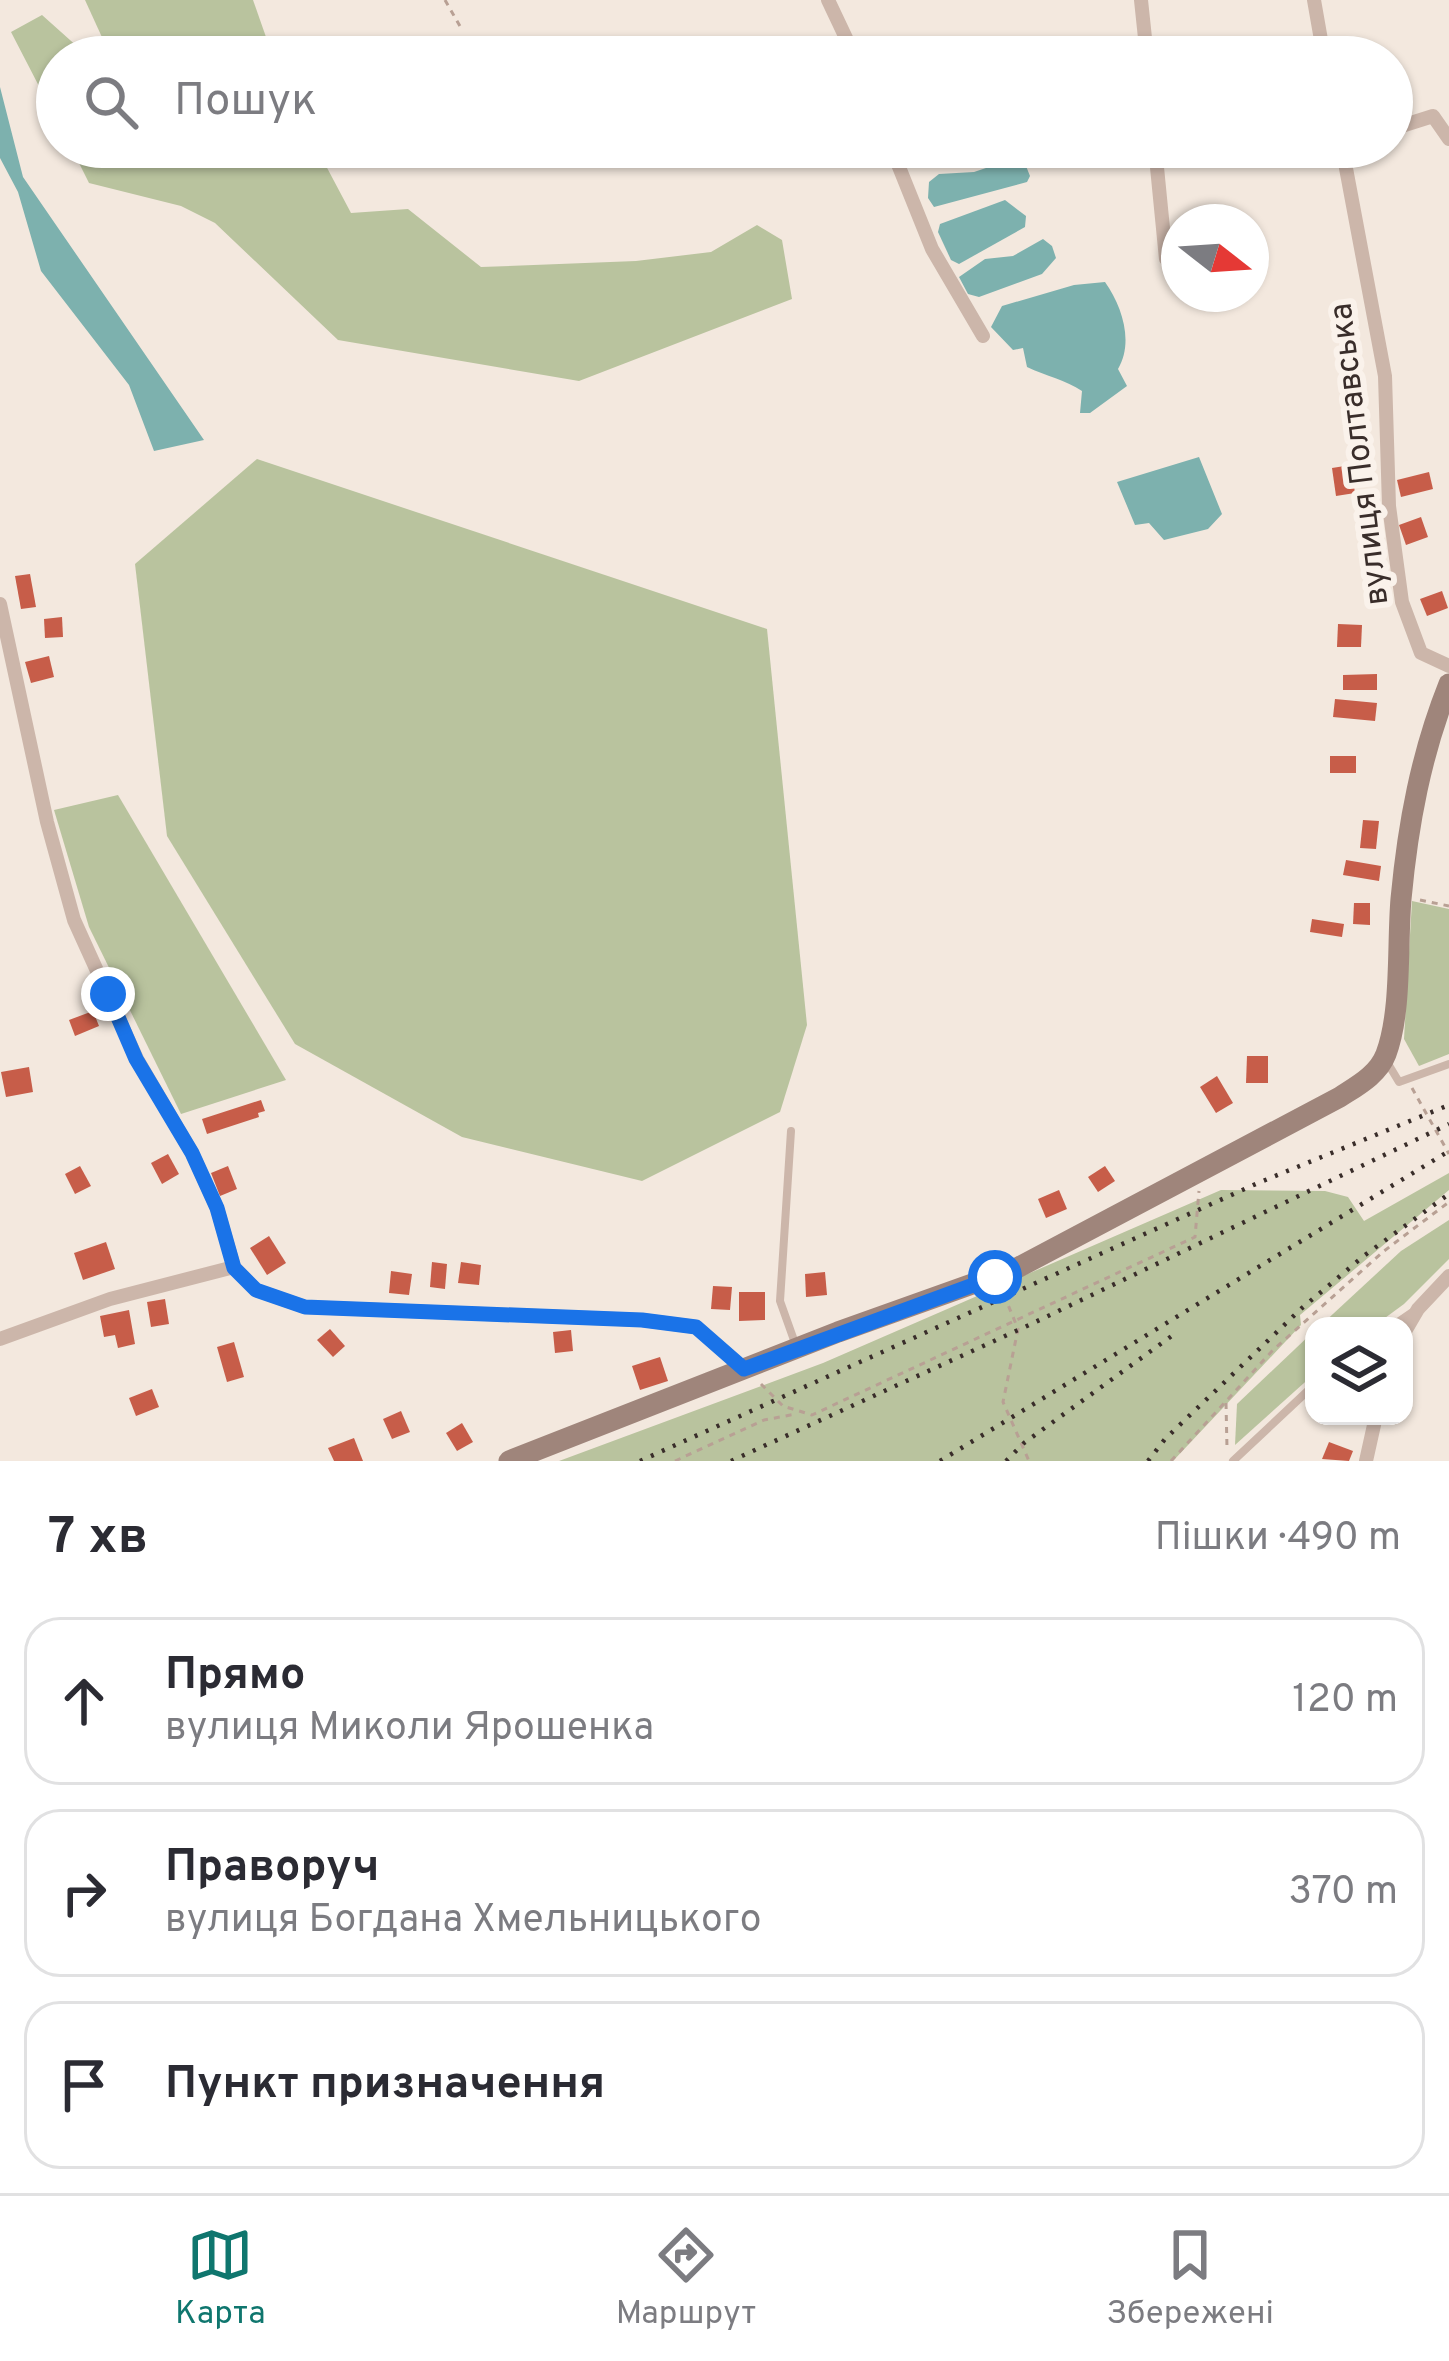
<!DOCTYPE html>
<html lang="uk">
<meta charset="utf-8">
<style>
body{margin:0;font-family:Overpass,sans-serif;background:#f7f7f7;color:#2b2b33}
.controls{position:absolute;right:36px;bottom:36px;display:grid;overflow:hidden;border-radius:24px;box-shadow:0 3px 9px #0004}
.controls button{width:108px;height:108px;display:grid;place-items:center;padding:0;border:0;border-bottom:3px solid #e1e1e2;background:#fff;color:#2b2b33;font:60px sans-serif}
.compass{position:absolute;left:1161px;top:204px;width:108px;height:108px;border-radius:50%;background:#fff;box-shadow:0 3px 9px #0004;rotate:107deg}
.stop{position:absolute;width:36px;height:36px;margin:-27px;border:9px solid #1a73e8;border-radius:50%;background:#fff}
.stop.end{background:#1a73e8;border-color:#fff;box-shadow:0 3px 12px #0008}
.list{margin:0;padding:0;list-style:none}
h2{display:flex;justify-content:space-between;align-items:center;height:156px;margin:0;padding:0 48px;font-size:51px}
h2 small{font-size:39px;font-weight:400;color:#7c7c81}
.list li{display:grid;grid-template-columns:78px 1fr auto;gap:36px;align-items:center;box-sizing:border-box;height:168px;margin:0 24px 24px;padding:0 24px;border:3px solid #e1e1e2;border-radius:36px}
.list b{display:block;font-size:45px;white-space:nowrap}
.list p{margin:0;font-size:39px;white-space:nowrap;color:#7c7c81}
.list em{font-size:39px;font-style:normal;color:#7c7c81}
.icon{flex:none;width:66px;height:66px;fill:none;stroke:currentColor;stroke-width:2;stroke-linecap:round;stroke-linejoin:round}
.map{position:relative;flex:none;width:1449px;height:1461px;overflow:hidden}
.search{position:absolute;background:#fff;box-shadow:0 3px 9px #0004;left:36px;right:36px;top:36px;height:132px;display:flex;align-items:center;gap:30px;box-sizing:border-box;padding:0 42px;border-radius:66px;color:#7c7c81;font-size:45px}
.sheet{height:732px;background:#fff}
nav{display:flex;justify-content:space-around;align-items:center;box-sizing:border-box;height:168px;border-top:3px solid #e1e1e2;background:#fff;font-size:33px;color:#7c7c81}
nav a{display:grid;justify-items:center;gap:6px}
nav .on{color:#0f766e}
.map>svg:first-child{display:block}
.green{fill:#b9c39e}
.water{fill:#7db1ae}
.building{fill:#c75d49}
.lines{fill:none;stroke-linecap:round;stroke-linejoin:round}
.path{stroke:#b8a094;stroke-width:3;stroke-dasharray:6 6;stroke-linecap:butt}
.lane{stroke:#ccb6aa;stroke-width:8}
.street{stroke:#ccb6aa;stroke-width:14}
.secondary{stroke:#9f857b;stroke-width:21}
.rail{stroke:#392d2a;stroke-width:4.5;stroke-dasharray:3 9;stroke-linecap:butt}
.route{stroke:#1a73e8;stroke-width:15}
.labels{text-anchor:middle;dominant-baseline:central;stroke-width:12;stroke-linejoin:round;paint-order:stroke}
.street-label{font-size:33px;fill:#392d2a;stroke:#faf2eb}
</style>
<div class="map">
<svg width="1449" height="1461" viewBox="0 0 1449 1461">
<rect width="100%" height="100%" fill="#f3e8de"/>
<!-- green -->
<g class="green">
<path d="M85 0H253L273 57H111Z"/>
<path d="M42 15 89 57H57V121L11 32Z"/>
<path d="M71 147H316L351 213 408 209 481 267 636 261 711 252 757 225 782 240 792 299 579 381 338 340 215 223 181 206 89 183Z"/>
<path d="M257 459 767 629 807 1025 780 1112 642 1181 462 1137 295 1044 167 836 135 564Z"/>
<path d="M118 795 286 1080 181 1114 89 927 54 810Z"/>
<path d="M1412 901 1449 909V1054L1419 1066 1404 1039Z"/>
<path d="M1449 1173V1190L1300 1315 1301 1325 1173 1461H559L823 1363 1221 1190 1325 1191 1348 1197 1364 1221Z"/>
<path d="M1449 1220V1259L1404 1304 1374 1326H1320L1401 1251Z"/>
<path d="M1314 1331V1374L1235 1445 1237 1404Z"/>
</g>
<!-- water -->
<g class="water">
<path d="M0 87 23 177 204 440 154 451 129 385 41 271 18 192 0 158Z"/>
<path d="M1022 156 1030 176 1027 182 934 207 928 198 929 182 939 174 974 172Z"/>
<path d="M1005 200 1026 216 1025 227 959 264 951 260 938 232 940 224Z"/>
<path d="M1043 239 1052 246 1056 258 1042 274 979 297 968 294 959 277 985 259 1013 256Z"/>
<path d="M1105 282C1122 306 1134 342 1118 369L1127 386 1090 413H1080L1082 391C1066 380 1046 376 1027 367L1023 348 1013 350 991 327 1002 306 1074 285Z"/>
<path d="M1199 457 1222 514 1208 529 1164 540 1149 523 1135 525 1117 482Z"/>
</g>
<!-- building -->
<g class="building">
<path d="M1351 465 1355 493 1336 496 1332 468Z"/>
<path d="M1429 472 1433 489 1401 497 1397 480Z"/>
<path d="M1421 517 1428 537 1406 545 1399 525Z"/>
<path d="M30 574 36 607 21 609 15 576Z"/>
<path d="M1442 591 1448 608 1427 616 1420 599Z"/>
<path d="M62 617 63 637 45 638 44 619Z"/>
<path d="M1338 624 1362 625 1361 647H1337Z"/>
<path d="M49 656 54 677 31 683 25 662Z"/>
<path d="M1377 674V690H1343V675Z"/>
<path d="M1335 699 1377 703 1375 721 1333 717Z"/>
<rect x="1330" y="756" width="26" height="17"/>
<path d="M1363 820 1379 821 1376 849 1360 848Z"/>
<path d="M1346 860 1381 866 1379 881 1343 875Z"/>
<path d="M1354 903H1370V925L1353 924Z"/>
<path d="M1312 919 1344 924 1342 937 1310 932Z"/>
<path d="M93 1011 99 1026 75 1036 69 1020Z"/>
<path d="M1247 1056H1268V1083H1246Z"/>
<path d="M29 1067 33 1092 6 1097 1 1072Z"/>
<path d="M1217 1076 1233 1103 1216 1113 1200 1087Z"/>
<path d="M261 1100 265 1111 258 1113 259 1117 207 1134 202 1119Z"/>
<path d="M168 1154 179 1174 162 1184 151 1163Z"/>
<path d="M80 1166 91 1186 75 1194 65 1174Z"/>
<path d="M228 1166 237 1189 220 1196 211 1173Z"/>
<path d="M1105 1166 1115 1181 1098 1192 1088 1177Z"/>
<path d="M1059 1190 1067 1209 1046 1218 1038 1199Z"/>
<path d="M269 1236 286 1263 267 1275 250 1248Z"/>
<path d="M106 1242 115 1269 83 1280 74 1253Z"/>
<path d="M432 1262 447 1264 445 1289 430 1287Z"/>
<path d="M461 1262 481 1265 479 1285 458 1283Z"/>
<path d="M391 1271 412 1274 409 1295 389 1293Z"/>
<path d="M825 1272 827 1295 806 1297 805 1274Z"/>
<path d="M713 1286 732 1287 730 1310 711 1309Z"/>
<path d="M739 1292H765V1320L739 1321Z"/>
<path d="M165 1299 169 1324 151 1327 147 1302Z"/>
<path d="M129 1310 135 1344 118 1348 115 1335 104 1337 100 1316Z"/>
<path d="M330 1329 345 1346 333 1357 317 1340Z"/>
<path d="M571 1330 573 1351 555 1353 553 1332Z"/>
<path d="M234 1342 244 1377 227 1382 217 1347Z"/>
<path d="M660 1357 668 1381 640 1390 632 1366Z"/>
<path d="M152 1389 159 1407 136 1416 129 1398Z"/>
<path d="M401 1411 410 1432 392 1439 383 1419Z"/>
<path d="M462 1423 473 1442 457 1451 446 1433Z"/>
<path d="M354 1438 363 1461H334L328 1448Z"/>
<path d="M1329 1442 1353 1451 1349 1461 1322 1459Z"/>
</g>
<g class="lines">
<!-- path -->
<g class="path">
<path d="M445 0 461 28"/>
<path d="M1420 900 1449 906"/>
<path d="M1412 1088 1449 1154"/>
<path d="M1004 1295 1018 1329 1003 1402 1029 1461"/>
<path d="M761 1384 783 1406 812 1415 1195 1237 1199 1191"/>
<path d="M1226 1403 1227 1448"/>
<path d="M675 1461 764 1420 796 1414"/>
<path d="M1171 1461 1273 1350 1384 1251 1449 1202"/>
</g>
<!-- lane -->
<g class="lane">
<path d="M1387 1062 1399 1082 1449 1064"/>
<path d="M791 1131 780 1301 795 1343"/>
<path d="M1392 1326 1411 1313"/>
<path d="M1233 1461 1314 1385"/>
</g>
<!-- street -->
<g class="street">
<path d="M828 0 855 57"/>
<path d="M1141 0 1147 57"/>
<path d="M1314 0 1324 57"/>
<path d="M1392 129 1433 116 1449 139"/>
<path d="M891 147 932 249 983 336"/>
<path d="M1155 147 1166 259"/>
<path d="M1342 147 1385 376 1389 506 1402 602 1421 653 1449 666"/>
<path d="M0 604 47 822 74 920 137 1059 192 1153 217 1208 234 1267 256 1290 305 1307 642 1320 696 1327 744 1369"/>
<path d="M1404 1333 1418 1309 1449 1276"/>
<path d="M0 1339 110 1299 234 1267"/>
<path d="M1366 1461 1376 1416"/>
</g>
<!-- secondary -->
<path class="secondary" d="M509 1461 838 1332 1017 1268 1340 1097C1357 1086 1378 1075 1386 1054 1402 1011 1397 946 1401 899 1408 824 1421 754 1449 684"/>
<!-- rail -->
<g class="rail">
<path d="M640 1461 1258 1183 1449 1105"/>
<path d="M731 1461 1027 1326 1449 1124"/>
<path d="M940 1461 1449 1151"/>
<path d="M1006 1461 1024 1443 1173 1335"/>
<path d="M1148 1461 1165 1439 1302 1308 1365 1255 1449 1194"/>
</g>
</g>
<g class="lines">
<!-- route -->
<path class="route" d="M108 994 136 1059 192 1153 217 1208 234 1268 256 1290 305 1307 642 1320 696 1327 744 1369 995 1277"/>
</g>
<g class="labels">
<!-- street labels -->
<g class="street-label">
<text transform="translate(1361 454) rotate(-97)">вулиця Полтавська</text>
</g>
</g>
</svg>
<div class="controls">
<button><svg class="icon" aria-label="layers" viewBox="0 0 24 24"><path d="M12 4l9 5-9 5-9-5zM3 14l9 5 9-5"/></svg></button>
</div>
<svg class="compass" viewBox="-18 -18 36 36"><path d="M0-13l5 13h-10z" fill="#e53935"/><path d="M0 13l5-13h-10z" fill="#7c7c81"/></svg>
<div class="stop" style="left:995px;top:1277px"></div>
<div class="stop end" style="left:108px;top:994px"></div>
<div class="search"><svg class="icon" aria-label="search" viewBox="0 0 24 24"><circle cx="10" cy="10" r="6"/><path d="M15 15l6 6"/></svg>Пошук</div>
</div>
<section class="sheet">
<h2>7 хв<small>Пішки · 490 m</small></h2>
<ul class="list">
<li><svg class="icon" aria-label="ahead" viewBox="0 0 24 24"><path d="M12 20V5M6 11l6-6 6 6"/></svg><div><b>Прямо</b><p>вулиця Миколи Ярошенка</p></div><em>120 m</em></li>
<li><svg class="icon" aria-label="right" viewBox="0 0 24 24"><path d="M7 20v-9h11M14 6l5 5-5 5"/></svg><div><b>Праворуч</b><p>вулиця Богдана Хмельницького</p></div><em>370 m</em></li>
<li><svg class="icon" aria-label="arrive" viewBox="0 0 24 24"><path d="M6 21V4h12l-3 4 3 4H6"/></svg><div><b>Пункт призначення</b></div></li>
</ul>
</section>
<nav>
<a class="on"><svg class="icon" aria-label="map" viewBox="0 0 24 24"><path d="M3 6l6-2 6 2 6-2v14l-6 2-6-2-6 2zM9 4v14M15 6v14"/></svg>Карта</a>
<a><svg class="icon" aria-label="directions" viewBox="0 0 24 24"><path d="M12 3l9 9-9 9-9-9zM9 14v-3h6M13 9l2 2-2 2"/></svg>Маршрут</a>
<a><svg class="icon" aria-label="saved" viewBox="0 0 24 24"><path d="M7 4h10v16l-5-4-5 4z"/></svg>Збережені</a>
</nav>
